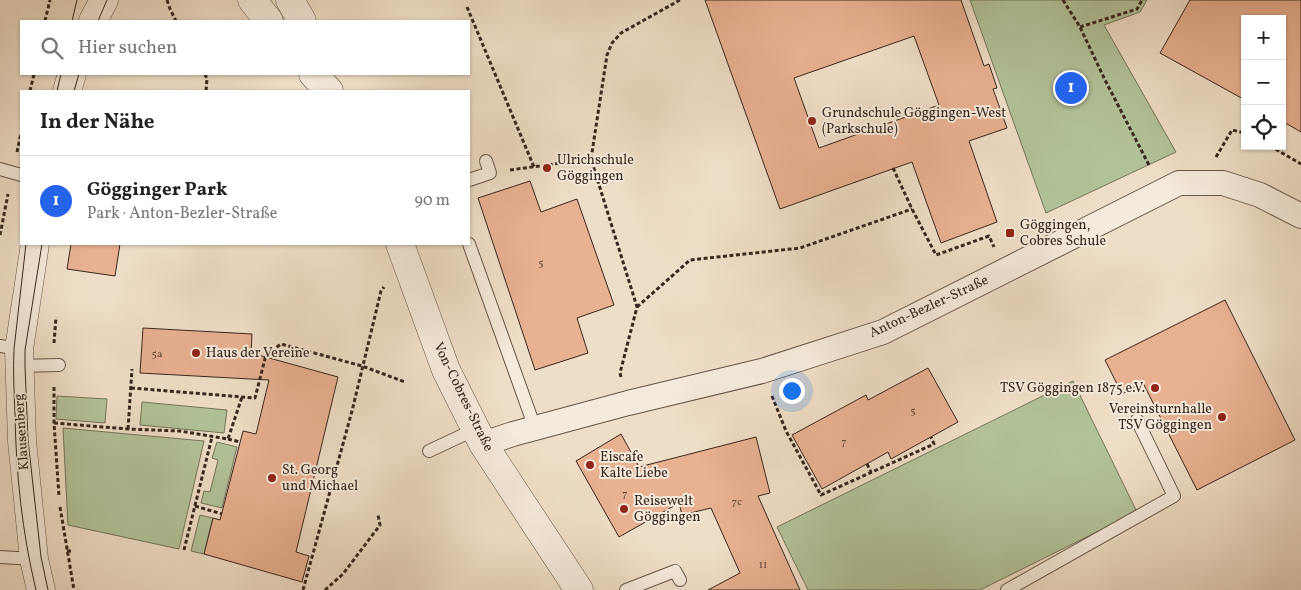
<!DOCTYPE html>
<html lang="de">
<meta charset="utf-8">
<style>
body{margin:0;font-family:Vollkorn,serif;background:#f2f2f2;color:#202124}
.controls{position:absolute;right:15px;top:15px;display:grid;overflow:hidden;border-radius:0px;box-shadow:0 1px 4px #0004}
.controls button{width:45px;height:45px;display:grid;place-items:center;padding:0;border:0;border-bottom:1px solid #e0e0e0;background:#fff;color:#202124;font:25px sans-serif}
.you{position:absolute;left:791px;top:390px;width:18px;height:18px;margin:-12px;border:4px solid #fff;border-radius:50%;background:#1a73e8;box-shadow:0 0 0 8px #1a73e833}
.badge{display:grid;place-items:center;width:32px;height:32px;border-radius:50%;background:#2563eb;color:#fff;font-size:16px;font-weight:700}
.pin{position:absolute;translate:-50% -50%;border:2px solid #fff;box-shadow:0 1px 5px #0006}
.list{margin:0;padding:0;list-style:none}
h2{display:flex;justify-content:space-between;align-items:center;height:65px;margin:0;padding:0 20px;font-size:21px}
h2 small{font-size:16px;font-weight:400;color:#757577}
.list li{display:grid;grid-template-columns:32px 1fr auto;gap:15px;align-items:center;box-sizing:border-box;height:90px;padding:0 20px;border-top:1px solid #e0e0e0}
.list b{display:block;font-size:19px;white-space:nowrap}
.list p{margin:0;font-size:16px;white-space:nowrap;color:#757577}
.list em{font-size:16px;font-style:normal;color:#757577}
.icon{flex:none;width:28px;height:28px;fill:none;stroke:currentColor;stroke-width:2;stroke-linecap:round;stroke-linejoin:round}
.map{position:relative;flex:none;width:1301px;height:590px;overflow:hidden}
.search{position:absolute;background:#fff;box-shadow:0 1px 4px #0004;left:20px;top:20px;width:450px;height:55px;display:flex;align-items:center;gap:12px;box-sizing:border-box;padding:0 18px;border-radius:0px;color:#757577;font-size:19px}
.panel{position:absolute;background:#fff;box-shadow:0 1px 4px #0004;left:20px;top:90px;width:450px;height:155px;border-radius:0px}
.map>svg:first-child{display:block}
.green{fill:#b2c29a;stroke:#74745c}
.building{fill:#e8b192;stroke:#37271e;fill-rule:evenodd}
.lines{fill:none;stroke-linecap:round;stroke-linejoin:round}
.service-casing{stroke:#655548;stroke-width:14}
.minor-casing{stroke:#655548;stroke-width:26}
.tertiary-casing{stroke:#655548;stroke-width:29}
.path{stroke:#37271e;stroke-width:3;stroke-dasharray:4 2.5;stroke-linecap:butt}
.service{stroke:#f5eadb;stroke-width:12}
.minor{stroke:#f5eadb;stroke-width:24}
.tertiary{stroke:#f5eadb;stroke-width:28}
.tram{stroke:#37271e;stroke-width:1}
.poi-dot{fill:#8f2418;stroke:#f5eadb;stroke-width:2}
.labels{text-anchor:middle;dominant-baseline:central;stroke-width:4;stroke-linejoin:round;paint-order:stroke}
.number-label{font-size:11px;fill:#634a3b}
.poi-label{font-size:14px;fill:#37271e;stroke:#f5eadb;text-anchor:start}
.street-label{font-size:14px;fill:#37271e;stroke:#f5eadb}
</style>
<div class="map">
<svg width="1301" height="590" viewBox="0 0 1301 590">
<rect width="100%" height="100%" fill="#efdec7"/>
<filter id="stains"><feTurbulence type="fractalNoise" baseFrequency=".004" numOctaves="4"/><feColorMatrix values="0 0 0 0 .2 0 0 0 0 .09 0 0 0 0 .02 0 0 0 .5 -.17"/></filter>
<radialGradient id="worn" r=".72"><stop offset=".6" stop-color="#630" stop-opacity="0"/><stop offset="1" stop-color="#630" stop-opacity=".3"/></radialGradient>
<!-- green -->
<g class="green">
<path d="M970 0H1147L1140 12 1104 25 1176 152 1046 213Z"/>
<path d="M1073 381 1137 512 980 590H808L777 527Z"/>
<path d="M57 396 107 399 105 423 56 419Z"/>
<path d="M142 402 227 410 224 433 140 425Z"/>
<path d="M63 428 204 441 179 549 68 525Z"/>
<path d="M217 442 237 447 222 508 201 503 204 491 210 492 218 460 212 458Z"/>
<path d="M200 515 213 518 204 554 191 551Z"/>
</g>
<!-- building -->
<g class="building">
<path d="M705 0H961L984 66 989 64 997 88 993 89 1007 128 969 141 997 222 941 243 912 162 780 209ZM914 36 939 105 819 148 794 78Z"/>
<path d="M1190 0H1301V132L1282 121V19H1245V100L1160 53Z"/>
<path d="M530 181 541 212 577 199 614 305 577 318 588 353 535 370 478 198Z"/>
<path d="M71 244H120L115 276 67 269Z"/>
<path d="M1225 300 1295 440 1197 490 1143 383 1122 394 1105 360Z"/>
<path d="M143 328 252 334 251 353 338 377 296 552 309 556 302 582 204 554 213 518 220 520 243 431 256 434 269 380 140 373Z"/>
<path d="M928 368 958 422 891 459 888 452 822 489 792 435 866 395 868 400Z"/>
<path d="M621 434 639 467 756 437 770 493 758 496 800 590H708L740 573 711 508 682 515 679 503 619 537 576 461Z"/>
</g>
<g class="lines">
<!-- service casing -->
<g class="service-casing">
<g id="service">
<path d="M0 169 21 175"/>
<path d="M469 180 490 173 486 161"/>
<path d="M469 244 535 428"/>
<path d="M0 346 19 349"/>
<path d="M18 366 59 365"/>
<path d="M429 451 476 429"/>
<path d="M0 557 34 559"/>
<path d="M626 590 675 571 680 580"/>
<path d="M1007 590 1174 496 1137 420"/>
</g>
</g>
<!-- minor casing -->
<g class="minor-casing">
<path id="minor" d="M483 444 513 434 628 403 762 371 883 332 1179 183H1223L1260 195 1301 216"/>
</g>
<!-- tertiary casing -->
<g class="tertiary-casing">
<g id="tertiary">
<path d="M252 0 269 21"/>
<path d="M290 0 302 21"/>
<path d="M93 21 104 0"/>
<path d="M313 74 329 91"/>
<path d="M67 91 72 74"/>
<path d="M35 244 19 349 22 441 34 559 41 590"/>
<path d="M400 244 446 370 483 444 579 590"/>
</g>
</g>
<!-- path -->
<g class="path">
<path d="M167 0 170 9 176 21"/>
<path d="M1063 0 1080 27 1105 80 1150 167"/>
<path d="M467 7 534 167"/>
<path d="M45 21 50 0"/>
<path d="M1080 27 1137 9 1142 0"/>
<path d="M205 74 207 79 206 91"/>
<path d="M30 91 34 74"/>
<path d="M1270 146 1301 164"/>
<path d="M17 152 21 133"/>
<path d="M1216 157 1232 130 1245 133"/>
<path d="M893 168 912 209 936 255 989 236 994 247"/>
<path d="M510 170 591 159"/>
<path d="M0 235 8 194"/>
<path d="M637 307 690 260 800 248 912 209"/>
<path d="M54 343 56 317"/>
<path d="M621 377 620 373 637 307 591 159 607 55 612 43 621 33 680 0"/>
<path d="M54 387V423L59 496"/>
<path d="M131 388 255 398 266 355 281 344 362 366 405 382"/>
<path d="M772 396 786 431 821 495 934 444 931 437"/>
<path d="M54 423 128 429 180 431 228 439 242 397"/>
<path d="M128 429 132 369"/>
<path d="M228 439 240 442"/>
<path d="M867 464 871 472"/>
<path d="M195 506 222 514"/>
<path d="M60 507 74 590"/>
<path d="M184 550 212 437"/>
<path d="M67 551H72"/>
<path d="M303 590 352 411 381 291 384 287"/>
<path d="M325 590 343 574 380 525 378 515"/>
</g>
<!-- service -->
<use href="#service" class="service"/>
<!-- minor -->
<use href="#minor" class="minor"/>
<!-- tertiary -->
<use href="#tertiary" class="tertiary"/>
<!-- tram -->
<g class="tram">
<path d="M72 21 77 0"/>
<path d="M98 21 107 0"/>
<path d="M57 91 61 74"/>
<path d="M74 91 79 74"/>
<path d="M26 244 14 349C13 371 14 392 15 414 16 474 22 532 36 590"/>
<path d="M42 244 25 350V366L28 440 41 557 48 590"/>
</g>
</g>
<!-- markers -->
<g class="poi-dot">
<circle cx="812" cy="121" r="5"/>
<circle cx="547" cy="168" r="5"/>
<rect x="1005" y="228" width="10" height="10" rx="2.5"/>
<circle cx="196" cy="353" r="5"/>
<circle cx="1155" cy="388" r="5"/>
<circle cx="1222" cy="417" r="5"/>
<circle cx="590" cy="465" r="5"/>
<circle cx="272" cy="478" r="5"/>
<circle cx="624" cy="509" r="5"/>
</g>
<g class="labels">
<!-- number labels -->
<g class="number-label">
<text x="541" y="263">5</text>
<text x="157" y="354">5a</text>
<text x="913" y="411">5</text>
<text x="844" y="442">7</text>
<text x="625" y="494">7</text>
<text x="737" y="502">7c</text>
<text x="763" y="565">11</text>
</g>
<!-- poi labels -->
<g class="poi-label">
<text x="822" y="113">Grundschule Göggingen-West<tspan x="822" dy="16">(Parkschule)</tspan></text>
<text x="557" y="160">Ulrichschule<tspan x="557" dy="16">Göggingen</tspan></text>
<text x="1020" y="225">Göggingen,<tspan x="1020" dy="16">Cobres Schule</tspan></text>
<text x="206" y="353">Haus der Vereine</text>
<text x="1145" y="388" text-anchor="end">TSV Göggingen 1875 e.V.</text>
<text x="1212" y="409" text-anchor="end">Vereinsturnhalle<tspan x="1212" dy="16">TSV Göggingen</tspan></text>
<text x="600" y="457">Eiscafe<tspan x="600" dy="16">Kalte Liebe</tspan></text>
<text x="282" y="470">St. Georg<tspan x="282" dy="16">und Michael</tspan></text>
<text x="634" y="501">Reisewelt<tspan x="634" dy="16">Göggingen</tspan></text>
</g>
<!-- street labels -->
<g class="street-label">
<text transform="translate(929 307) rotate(-25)">Anton-Bezler-Straße</text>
<text transform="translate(463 397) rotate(64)">Von-Cobres-Straße</text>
<text transform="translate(22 432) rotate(-94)">Klausenberg</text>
</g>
</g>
<rect width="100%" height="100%" filter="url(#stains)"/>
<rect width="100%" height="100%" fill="url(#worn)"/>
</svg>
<div class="controls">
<button>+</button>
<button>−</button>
<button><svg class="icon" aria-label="locate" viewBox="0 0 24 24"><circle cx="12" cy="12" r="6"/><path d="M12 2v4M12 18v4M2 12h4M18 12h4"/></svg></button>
</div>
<div class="you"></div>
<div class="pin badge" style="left:1071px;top:88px">1</div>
<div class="search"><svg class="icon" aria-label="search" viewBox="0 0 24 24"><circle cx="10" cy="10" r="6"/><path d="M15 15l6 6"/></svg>Hier suchen</div>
<section class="panel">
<h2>In der Nähe<small></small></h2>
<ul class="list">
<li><span class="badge">1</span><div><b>Gögginger Park</b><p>Park · Anton-Bezler-Straße</p></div><em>90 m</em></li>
</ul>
</section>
</div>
